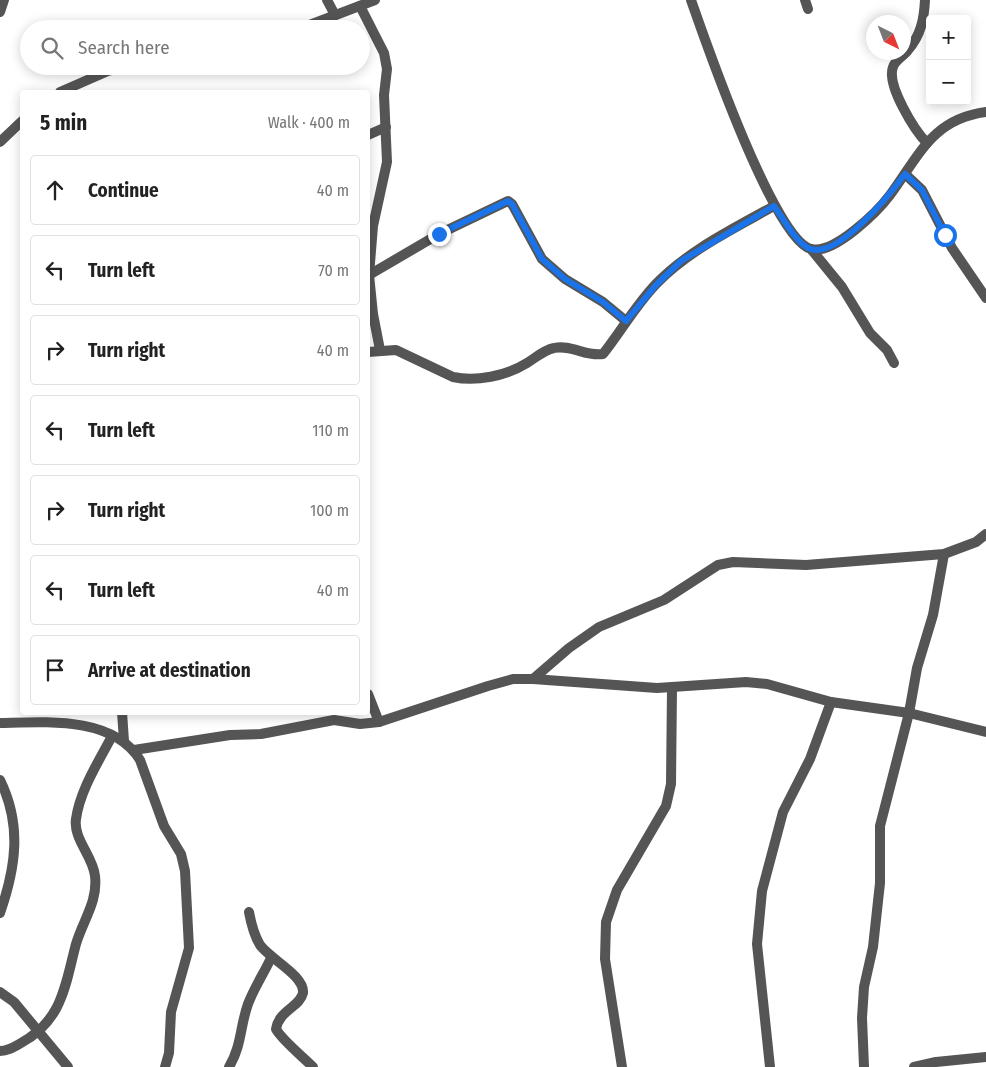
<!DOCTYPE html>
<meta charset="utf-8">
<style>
body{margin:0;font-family:"Fira Sans Condensed",sans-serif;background:#f2f2f2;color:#222}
.controls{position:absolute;right:15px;top:15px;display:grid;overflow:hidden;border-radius:5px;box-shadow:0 2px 12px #0003}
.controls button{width:45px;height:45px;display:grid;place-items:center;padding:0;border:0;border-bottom:1px solid #e0e0e0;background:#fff;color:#222;font:25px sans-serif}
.compass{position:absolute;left:866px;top:15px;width:45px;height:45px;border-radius:50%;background:#fff;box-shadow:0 2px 12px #0003;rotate:138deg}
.stop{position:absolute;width:15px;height:15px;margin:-11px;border:4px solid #1a73e8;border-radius:50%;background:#fff}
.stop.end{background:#1a73e8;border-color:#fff;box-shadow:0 1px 5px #0008}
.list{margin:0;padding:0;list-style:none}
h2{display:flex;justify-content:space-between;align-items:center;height:65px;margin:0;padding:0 20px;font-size:21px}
h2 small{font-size:16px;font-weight:400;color:#767676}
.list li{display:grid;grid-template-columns:32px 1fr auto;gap:15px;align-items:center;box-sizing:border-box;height:70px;margin:0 10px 10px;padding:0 10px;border:1px solid #e0e0e0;border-radius:5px}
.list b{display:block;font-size:19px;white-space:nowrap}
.list em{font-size:16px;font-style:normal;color:#767676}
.icon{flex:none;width:28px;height:28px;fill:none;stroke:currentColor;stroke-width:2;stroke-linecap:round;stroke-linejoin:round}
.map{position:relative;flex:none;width:986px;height:1067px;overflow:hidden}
.search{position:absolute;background:#fff;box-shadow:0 2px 12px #0003;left:20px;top:20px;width:350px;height:55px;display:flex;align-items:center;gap:12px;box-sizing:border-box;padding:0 18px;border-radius:28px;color:#767676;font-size:19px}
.panel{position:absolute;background:#fff;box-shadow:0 2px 12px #0003;left:20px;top:90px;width:350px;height:625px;border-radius:5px}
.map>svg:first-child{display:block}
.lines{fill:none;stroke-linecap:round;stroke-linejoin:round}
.minor{stroke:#555;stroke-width:10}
.route{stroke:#1a73e8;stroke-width:6}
</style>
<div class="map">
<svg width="986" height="1067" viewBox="0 0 986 1067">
<rect width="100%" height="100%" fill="#fff"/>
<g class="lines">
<!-- minor -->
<g class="minor">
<path d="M327 0 335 15"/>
<path d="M691 0C705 40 774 240 811 249 834 255 878 211 890 195 919 156 932 119 986 112"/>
<path d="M805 0 808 9"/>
<path d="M925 0C924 19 921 35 908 50 904 56 895 60 893 67 886 85 915 131 927 143"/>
<path d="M360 6 384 53 387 69 384 95 387 162 373 226 369 275 373 314 380 350"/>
<path d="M0 12 4 0"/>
<path d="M299 29 375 0"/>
<path d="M60 92 108 71 126 66"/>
<path d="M368 135 386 127"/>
<path d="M0 142 22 121"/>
<path d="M905 174 922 190 952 248 986 298"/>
<path d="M811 249 842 287 870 333 887 350 894 363"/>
<path d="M369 275 439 234 508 201 512 204 542 259 565 279 603 302 626 321"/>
<path d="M368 352 396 350 453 377C476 382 506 376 527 363 535 358 544 350 554 348 571 344 586 357 603 354 621 331 636 305 656 284 689 250 733 229 774 206"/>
<path d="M533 679 569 648 599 627 664 600 718 565 733 562 806 565 944 554 976 542 986 534"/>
<path d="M368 694 379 722"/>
<path d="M122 712 124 741"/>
<path d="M0 723C45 722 113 716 140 760L164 826 181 854 185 871 189 948 171 1012 169 1053 165 1067"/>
<path d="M134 750 230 735 261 734 334 720 360 724 379 722 488 686 513 679H533L657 688 746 682 767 684 831 702 909 713 986 732"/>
<path d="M0 780C22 825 16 867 0 913"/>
<path d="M249 912C251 923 254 935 260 945 270 959 305 976 303 993 300 1007 279 1010 276 1029 281 1039 303 1057 313 1067"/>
<path d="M0 992 14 1002 68 1067"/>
<path d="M0 1051C8 1051 14 1047 21 1043 63 1020 65 985 76 944 83 920 98 902 95 876 93 856 73 839 76 819 80 790 99 761 112 736"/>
<path d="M229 1067C242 1045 240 1026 248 1004 254 988 264 973 271 958"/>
<path d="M622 1067 605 959 606 922 617 890 666 806 671 784 672 688"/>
<path d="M770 1067 757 944 762 891 783 812 810 759 831 702"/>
<path d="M864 1067 862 1018 864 987 873 947 880 883V826L909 713 917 668 933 615 944 554"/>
<path d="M914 1067 936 1062 986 1057"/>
</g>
</g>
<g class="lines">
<!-- route -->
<path class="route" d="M439 234 508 201 512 204 542 259 565 279 603 302 626 321 656 285 681 261 774 206C783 218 795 241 808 248 836 262 891 193 905 174L922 190 945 235"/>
</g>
</svg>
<div class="controls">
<button>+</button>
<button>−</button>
</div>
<svg class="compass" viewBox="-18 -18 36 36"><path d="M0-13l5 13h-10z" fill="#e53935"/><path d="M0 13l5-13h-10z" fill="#767676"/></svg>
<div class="stop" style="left:945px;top:235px"></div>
<div class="stop end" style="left:439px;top:234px"></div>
<div class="search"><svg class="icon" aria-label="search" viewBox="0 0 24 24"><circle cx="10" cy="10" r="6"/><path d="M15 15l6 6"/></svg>Search here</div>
<section class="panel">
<h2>5 min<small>Walk · 400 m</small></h2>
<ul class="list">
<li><svg class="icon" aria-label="ahead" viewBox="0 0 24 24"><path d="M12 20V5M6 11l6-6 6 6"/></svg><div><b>Continue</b></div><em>40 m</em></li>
<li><svg class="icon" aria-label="left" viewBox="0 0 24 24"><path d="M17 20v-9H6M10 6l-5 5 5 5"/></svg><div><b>Turn left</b></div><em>70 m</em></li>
<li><svg class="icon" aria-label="right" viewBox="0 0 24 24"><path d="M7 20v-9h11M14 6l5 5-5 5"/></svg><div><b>Turn right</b></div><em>40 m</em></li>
<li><svg class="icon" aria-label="left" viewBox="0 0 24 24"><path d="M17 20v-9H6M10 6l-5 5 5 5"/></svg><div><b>Turn left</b></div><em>110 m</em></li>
<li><svg class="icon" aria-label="right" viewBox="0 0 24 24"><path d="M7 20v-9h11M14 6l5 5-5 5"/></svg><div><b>Turn right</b></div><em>100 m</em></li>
<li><svg class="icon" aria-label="left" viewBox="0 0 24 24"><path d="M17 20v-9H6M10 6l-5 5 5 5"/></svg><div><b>Turn left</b></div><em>40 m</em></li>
<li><svg class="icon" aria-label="arrive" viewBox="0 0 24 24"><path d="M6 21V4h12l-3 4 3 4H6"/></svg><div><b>Arrive at destination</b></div></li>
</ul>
</section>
</div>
